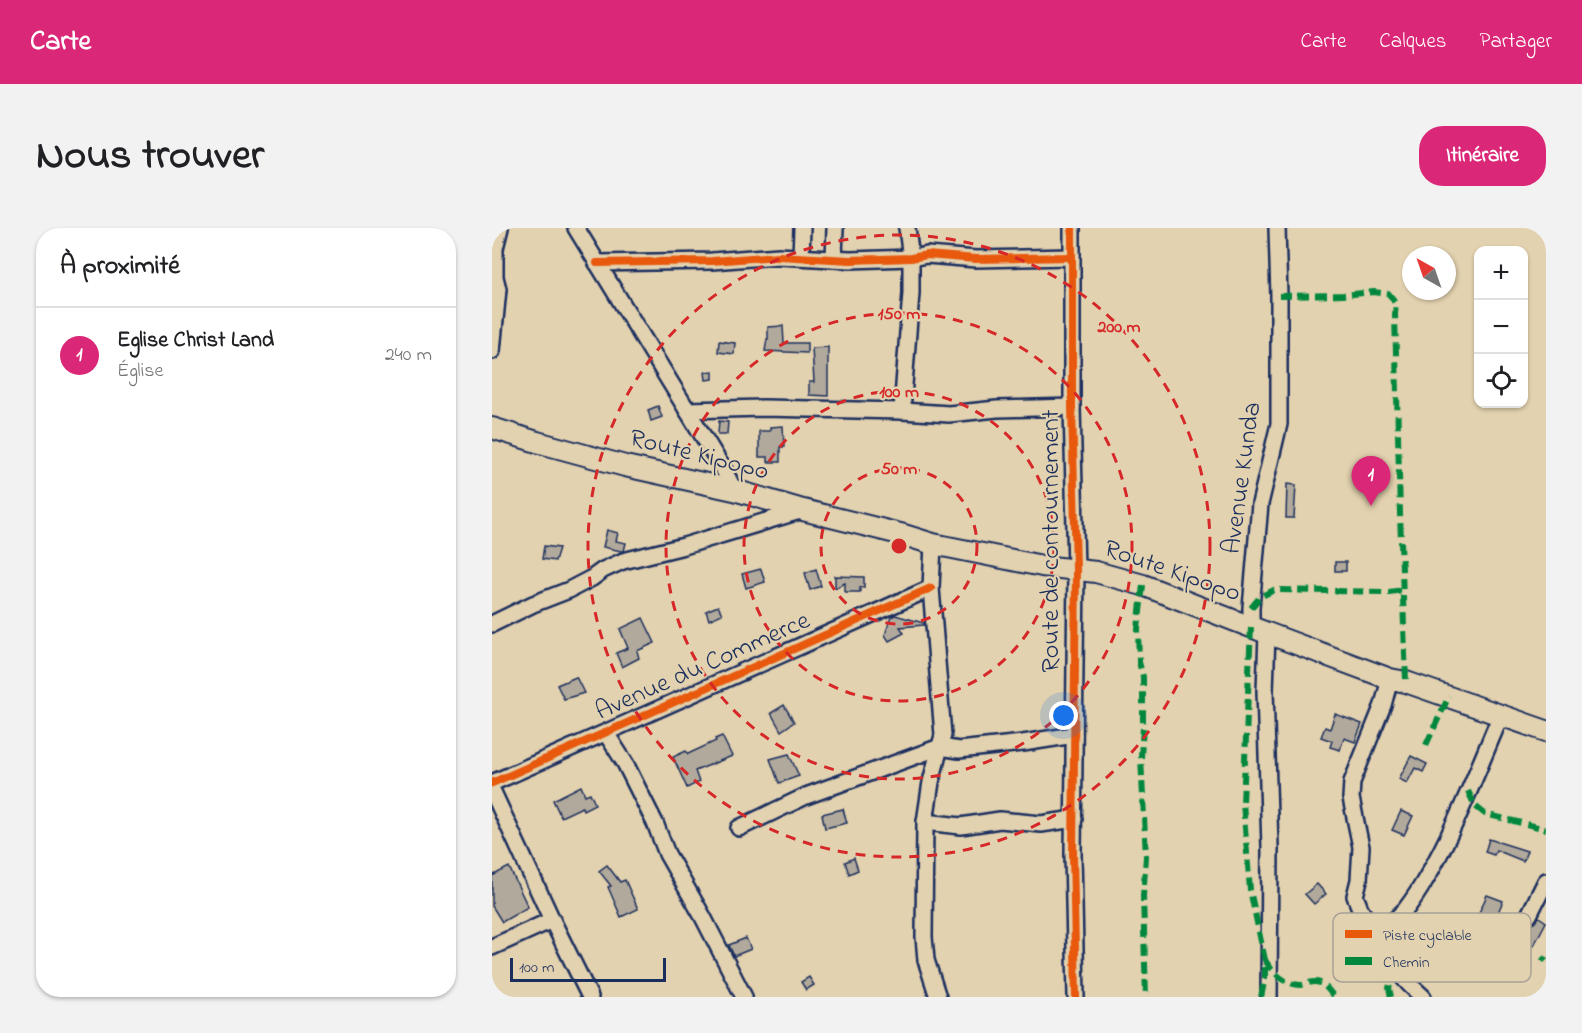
<!DOCTYPE html>
<html lang="fr">
<meta charset="utf-8">
<style>
body{margin:0;font-family:"Indie Flower",sans-serif;background:#f2f2f2;color:#202124}
.controls{position:absolute;right:18px;top:18px;display:grid;overflow:hidden;border-radius:12px;box-shadow:0 2px 4px #0004}
.controls button{width:54px;height:54px;display:grid;place-items:center;padding:0;border:0;border-bottom:2px solid #e0e0e0;background:#fff;color:#202124;font:30px sans-serif}
.compass{position:absolute;left:910px;top:18px;width:54px;height:54px;border-radius:50%;background:#fff;box-shadow:0 2px 4px #0004;rotate:320deg}
.scale{position:absolute;left:18px;bottom:15px;width:156px;box-sizing:border-box;padding-left:6px;border:3px solid #1b2f5e;border-top:0;font-size:16px;line-height:21px;white-space:nowrap;color:#1b2f5e;-webkit-text-stroke:4px #e3d2af;paint-order:stroke}
.you{position:absolute;left:572px;top:488px;width:21px;height:21px;margin:-15px;border:4px solid #fff;border-radius:50%;background:#1a73e8;box-shadow:0 0 0 9px #1a73e833}
.badge{display:grid;place-items:center;width:39px;height:39px;border-radius:50%;background:#db2777;color:#fff;font-size:20px;font-weight:700}
.pin{position:absolute;translate:-50% -50px;filter:drop-shadow(0 2px 3px #0008)}
.pin::after{content:'';position:absolute;top:32px;width:21px;height:18px;background:inherit;clip-path:polygon(0 0,100% 0,50% 100%)}
.list{margin:0;padding:0;list-style:none}
h2{display:flex;justify-content:space-between;align-items:center;height:78px;margin:0;padding:0 24px;font-size:26px}
h2 small{font-size:20px;font-weight:400;color:#757577}
.list li{display:grid;grid-template-columns:39px 1fr auto;gap:18px;align-items:center;box-sizing:border-box;height:96px;padding:0 24px;border-top:2px solid #e0e0e0}
.list b{display:block;font-size:22px;white-space:nowrap}
.list p{margin:0;font-size:20px;white-space:nowrap;color:#757577}
.list em{font-size:20px;font-style:normal;color:#757577}
.icon{flex:none;width:33px;height:33px;fill:none;stroke:currentColor;stroke-width:2;stroke-linecap:round;stroke-linejoin:round}
.map{position:relative;flex:none;width:1054px;height:769px;overflow:hidden;border-radius:24px}
header{display:flex;align-items:center;gap:36px;box-sizing:border-box;height:84px;padding:0 30px;background:#db2777;color:#fff}
header strong{font-size:28px}
nav{display:flex;gap:33px;margin-inline-start:auto;font-size:21px}
.intro{display:flex;align-items:center;justify-content:space-between;box-sizing:border-box;height:144px;padding:0 36px}
h1{margin:0;font-size:42px}
.button{padding:15px 27px;border-radius:24px;background:#db2777;color:#fff;font-size:21px;font-weight:700}
main{display:flex;gap:36px;padding:0 36px}
aside{flex:1;background:#fff;border-radius:24px;box-shadow:0 2px 4px #0004}
.map>svg:first-child{display:block}
.building{fill:#b1a99b;stroke:#1b2f5e;stroke-width:1.5}
.lines{fill:none;stroke-linecap:round;stroke-linejoin:round}
.minor-casing{stroke:#1b2f5e;stroke-width:20}
.major-casing{stroke:#1b2f5e;stroke-width:24}
.minor{stroke:#e3d2af;stroke-width:15}
.major{stroke:#e3d2af;stroke-width:20}
.quiet{stroke:#00873e;stroke-width:6;stroke-dasharray:12 6;stroke-linecap:butt}
.cycleway-casing{stroke:#e3d2af;stroke-width:11}
.cycleway{stroke:#e8590c;stroke-width:8}
.ring{fill:none;stroke:#d62828;stroke-width:3;stroke-dasharray:10 8}
.labels{text-anchor:middle;dominant-baseline:central;stroke-width:4.5;stroke-linejoin:round;paint-order:stroke}
.street-label{font-size:26px;fill:#1b2f5e;stroke:#e3d2af}
.key{fill:#e3d2af;stroke:#a7a197;stroke-width:1.5}
.key-label{font-size:16px;fill:#1b2f5e}
.centre{fill:#d62828;stroke:#e3d2af;stroke-width:3}
.ring-label{font-size:18px;text-anchor:middle;font-weight:bold;fill:#d62828;stroke:#e3d2af;stroke-width:4.5;stroke-linejoin:round;paint-order:stroke}
</style>
<header>
<strong>Carte</strong>
<nav><a>Carte</a><a>Calques</a><a>Partager</a></nav>
</header>
<div class="intro"><h1>Nous trouver</h1><a class="button">Itinéraire</a></div>
<main>
<aside>
<h2>À proximité<small></small></h2>
<ul class="list">
<li><span class="badge">1</span><div><b>Eglise Christ Land</b><p>Église</p></div><em>240 m</em></li>
</ul>
</aside>
<div class="map">
<svg width="1054" height="769" viewBox="0 0 1054 769">
<rect width="100%" height="100%" fill="#e3d2af"/>
<filter id="ink" filterUnits="userSpaceOnUse"><feTurbulence type="fractalNoise" baseFrequency=".0167" numOctaves="2"/><feDisplacementMap in="SourceGraphic" scale="12" xChannelSelector="R" yChannelSelector="G"/><feConvolveMatrix kernelMatrix="1 2 1 2 8 2 1 2 1" color-interpolation-filters="sRGB"/></filter>
<g filter="url(#ink)">
<!-- building -->
<g class="building">
<path d="M291 98 292 115H315V125L273 123 275 111H276V99Z"/>
<path d="M227 113 243 115 242 126 226 124Z"/>
<path d="M336 119V168L317 167V154H322L320 120Z"/>
<path d="M221 143V151L214 152 213 144Z"/>
<path d="M166 178 170 189 159 193 156 182Z"/>
<path d="M227 193 236 194 235 206H226Z"/>
<path d="M291 198 292 219H288V234H276V229H267V203H278V199Z"/>
<path d="M795 256 804 257 802 290H794Z"/>
<path d="M115 302 126 305 124 313 134 315 132 323H129L111 319Z"/>
<path d="M52 318 67 320 63 333 50 331Z"/>
<rect x="843" y="334" width="11" height="9"/>
<path d="M269 341 273 354 254 360 250 346Z"/>
<path d="M324 341 329 358 318 362 313 345Z"/>
<path d="M343 348 372 349V359H368V364H353V355L343 360Z"/>
<path d="M226 378 230 386 217 392 214 383Z"/>
<path d="M403 387 432 395V397L408 399 412 405 397 413 393 407 399 389Z"/>
<path d="M151 390 163 415 145 423 147 430 130 439 124 425 136 420 128 401Z"/>
<path d="M84 449 92 465 72 471 65 457Z"/>
<path d="M292 477 302 494 289 503 279 485Z"/>
<path d="M843 486 870 496 863 514 852 510 848 522 838 519 840 513 829 509 833 499 838 501Z"/>
<path d="M230 508 240 528 203 543 207 554 195 560 181 529 194 523 196 526 224 513 223 511Z"/>
<path d="M297 526 307 548 287 555 278 531Z"/>
<path d="M919 528 935 536 931 544 923 540 915 555 907 551Z"/>
<path d="M89 558 93 567 98 565 103 576 91 582 90 579 69 589 61 572Z"/>
<path d="M351 581 355 595 333 600 330 586Z"/>
<path d="M909 583 921 588 912 607 900 602Z"/>
<path d="M997 611 1035 623 1031 633 1004 622 1002 627 993 624Z"/>
<path d="M362 630 366 642 357 646 353 634Z"/>
<path d="M115 637 128 654 133 652 146 681 129 689 116 659 119 658 107 643Z"/>
<path d="M17 639 36 679 10 694 0 678V648Z"/>
<path d="M825 656 834 666 822 676 813 666Z"/>
<path d="M995 667 1011 673 1001 696 985 689Z"/>
<path d="M1047 689 1054 694 1042 717 1028 709 1035 696H1041Z"/>
<path d="M254 710 259 721 242 728 237 717Z"/>
<path d="M317 749 322 757 314 762 309 754Z"/>
</g>
<g class="lines">
<!-- minor casing -->
<g class="minor-casing">
<g id="minor">
<path d="M84 0 233 244 242 262"/>
<path d="M580 0V179L584 341 581 626 584 769"/>
<path d="M309 29 310 0"/>
<path d="M342 31 343 0"/>
<path d="M105 35 220 33 287 28 358 32 419 30 435 27 484 31 580 29"/>
<path d="M0 123 6 61 3 49V20L8 0"/>
<path d="M195 182 271 180 410 183 457 186 505 181 580 179"/>
<path d="M410 183 419 65V30L415 0"/>
<path d="M441 316 439 360 451 507 439 554 433 594 432 709 434 732 446 769"/>
<path d="M0 396 41 376 77 362 100 350 111 342 131 333 192 318 311 282"/>
<path d="M759 399V380L768 276 787 196V68L785 0"/>
<path d="M775 405 773 463 778 619 777 769"/>
<path d="M114 505 133 535 163 595 175 626 211 689 252 769"/>
<path d="M0 555 439 360"/>
<path d="M0 562 60 692 98 769"/>
<path d="M433 594 469 598 508 592 549 596 582 591"/>
<path d="M247 600 314 568 448 519 467 522 531 515 582 507"/>
<path d="M1037 687 1054 653"/>
<path d="M891 712 878 697 869 683 863 668 867 652 869 619 859 570 860 554 891 477 898 451"/>
<path d="M0 719 60 692"/>
<path d="M931 769C918 758 891 731 891 714 891 699 905 691 914 681 920 673 927 663 932 654 963 602 985 543 1009 487"/>
</g>
</g>
<!-- major casing -->
<g class="major-casing">
<path id="major" d="M0 200 45 214 133 238 242 262 311 282 412 307 441 316 550 338 604 344 651 357 759 399 898 451 914 454 1054 503"/>
</g>
<!-- minor -->
<use href="#minor" class="minor"/>
<!-- major -->
<use href="#major" class="major"/>
<!-- quiet -->
<g class="quiet">
<path d="M787 68 851 67 882 64 897 66 904 75 903 86 908 286 914 454"/>
<path d="M651 357 646 401 647 434 651 449V499L649 529 654 629 651 668 654 769"/>
<path d="M759 380 768 369 782 362 897 364 911 362"/>
<path d="M759 399 751 575 758 662 773 732V750L769 769"/>
<path d="M934 517 957 468"/>
<path d="M976 563 983 578 993 586 1054 601"/>
<path d="M1050 729 1054 733"/>
<path d="M773 732C780 744 793 757 809 757 816 756 821 752 828 755 834 758 838 764 842 769"/>
<path d="M899 769 897 760 903 738"/>
</g>
<!-- cycleway casing -->
<g class="cycleway-casing">
<g id="cycleway">
<path d="M580 0V179L584 341 581 626 584 769"/>
<path d="M105 35 220 33 287 28 358 32 419 30 435 27 484 31 580 29"/>
<path d="M0 555 439 360"/>
</g>
</g>
<!-- cycleway -->
<use href="#cycleway" class="cycleway"/>
</g>
</g>
<!-- distance rings -->
<g class="ring">
<circle cx="407" cy="318" r="78"/>
<circle cx="407" cy="318" r="155"/>
<circle cx="407" cy="318" r="233"/>
<circle cx="407" cy="318" r="311"/>
</g>
<g class="labels">
<!-- street labels -->
<g class="street-label">
<text transform="translate(207 228) rotate(14)">Route Kipopo</text>
<text transform="translate(751 250) rotate(-82)">Avenue Kunda</text>
<text transform="translate(560 313) rotate(-90)">Route de contournement</text>
<text transform="translate(680 344) rotate(19)">Route Kipopo</text>
<text transform="translate(211 439) rotate(-24)">Avenue du Commerce</text>
</g>
</g>
<!-- legend -->
<rect x="841" y="685" width="198" height="69" rx="9" class="key"/>
<rect x="853" y="702" width="27" height="8" fill="#e8590c"/>
<rect x="853" y="729" width="27" height="8" fill="#00873e"/>
<g class="key-label">
<text x="891" y="712">Piste cyclable</text>
<text x="891" y="739">Chemin</text>
</g>
<circle cx="407" cy="318" r="9" class="centre"/>
<g class="ring-label">
<text x="407" y="91">150 m</text>
<text x="627" y="104">200 m</text>
<text x="407" y="169">100 m</text>
<text x="407" y="246">50 m</text>
</g>
</svg>
<div class="controls">
<button>+</button>
<button>−</button>
<button><svg class="icon" aria-label="locate" viewBox="0 0 24 24"><circle cx="12" cy="12" r="6"/><path d="M12 2v4M12 18v4M2 12h4M18 12h4"/></svg></button>
</div>
<svg class="compass" viewBox="-18 -18 36 36"><path d="M0-13l5 13h-10z" fill="#e53935"/><path d="M0 13l5-13h-10z" fill="#757577"/></svg>
<div class="scale">100 m</div>
<div class="you"></div>
<div class="pin badge" style="left:879px;top:278px">1</div>
</div>
</main>
